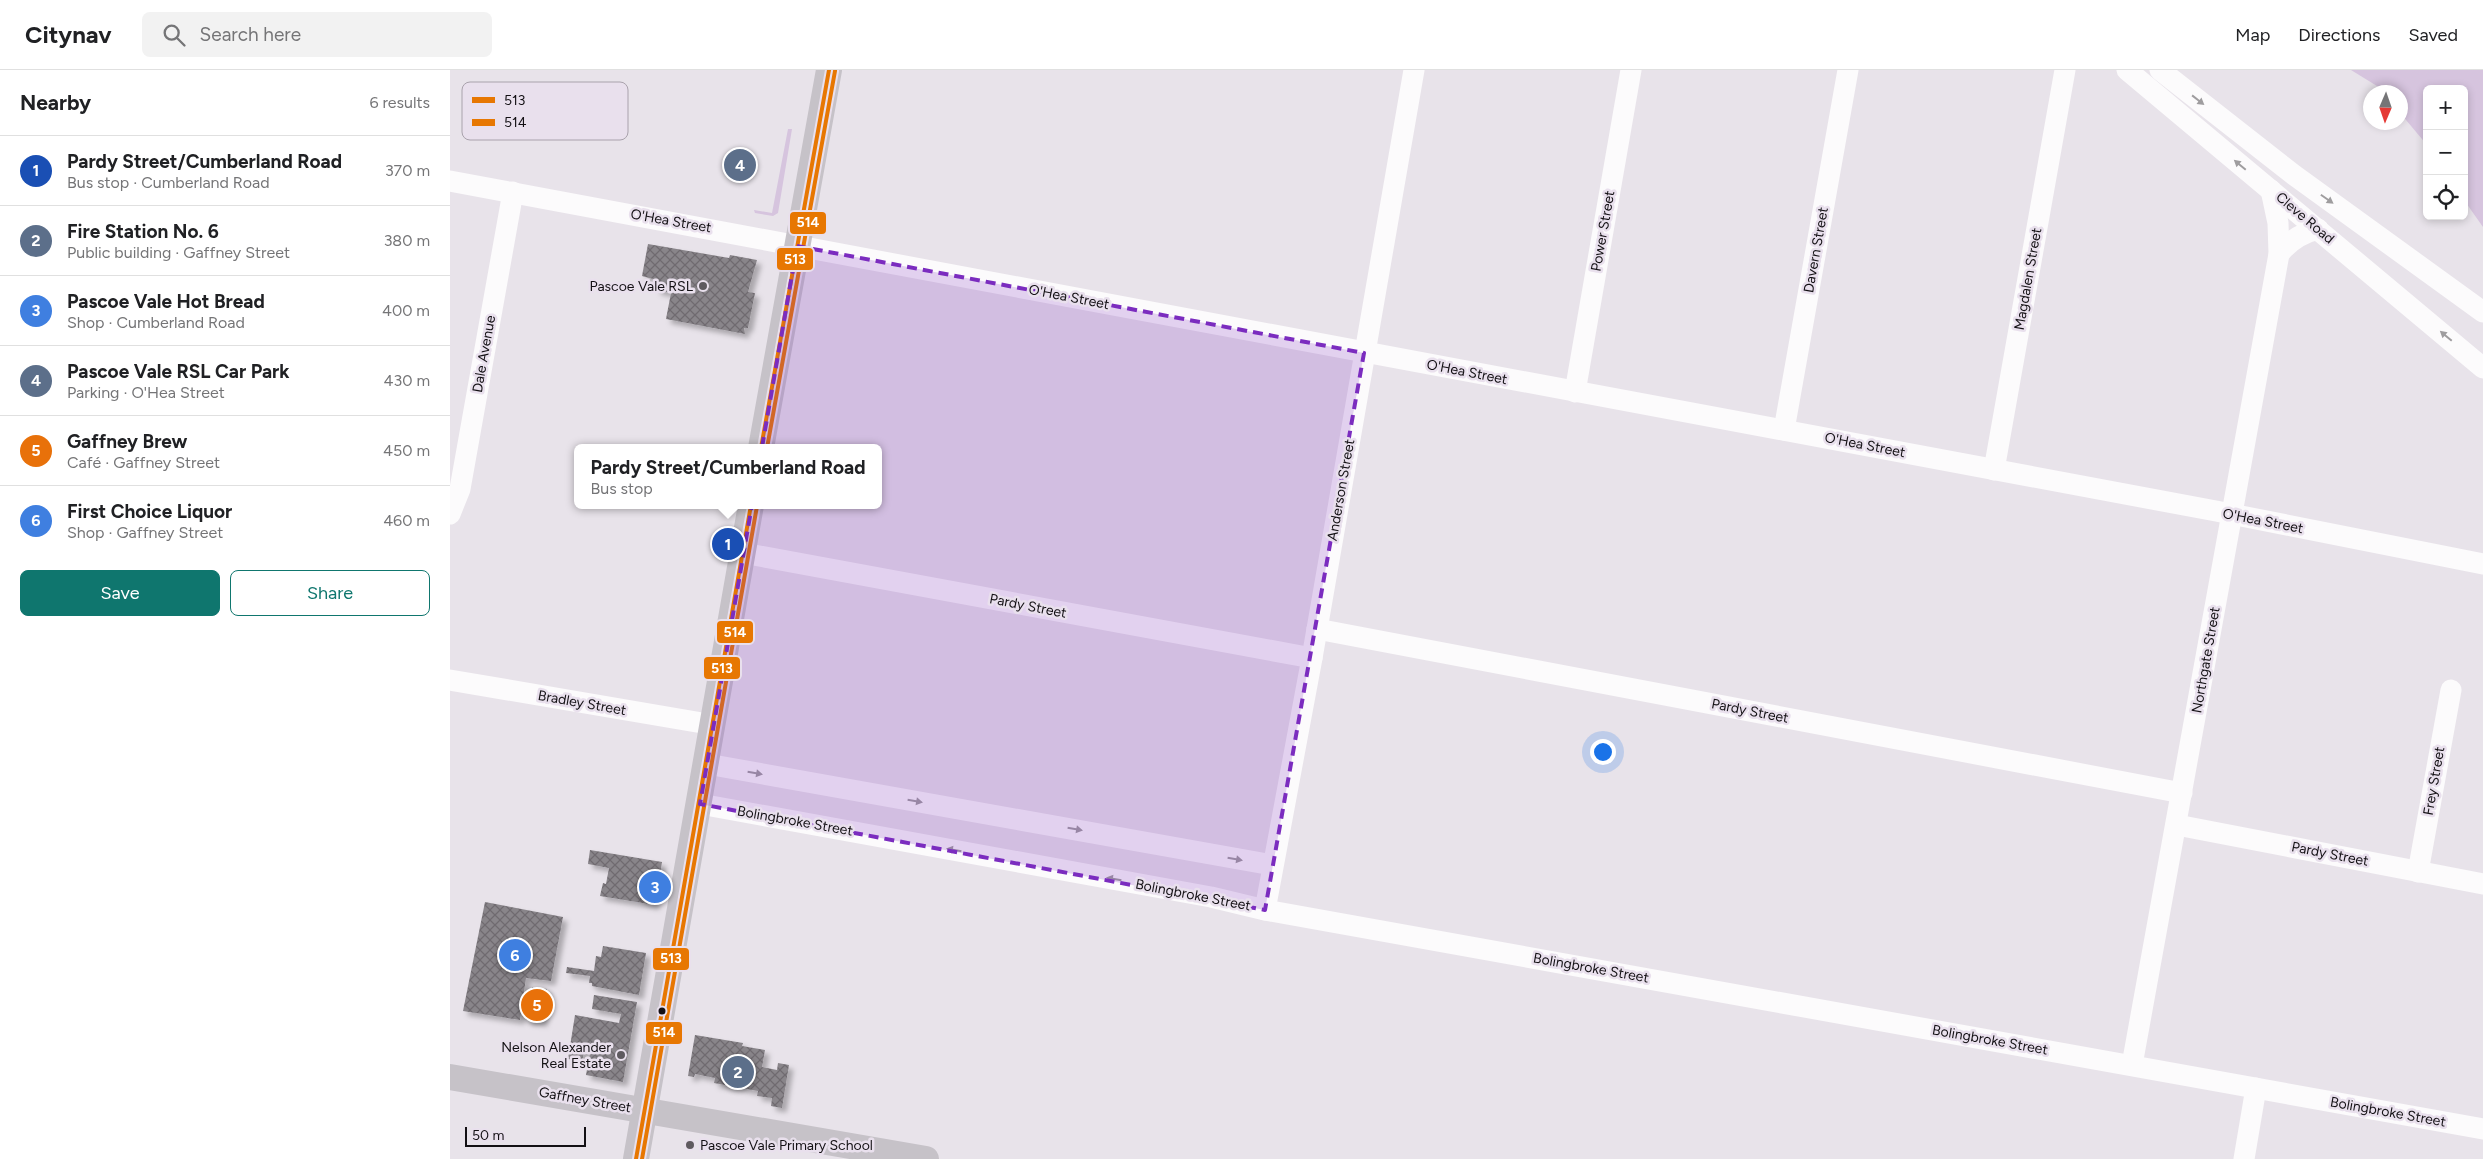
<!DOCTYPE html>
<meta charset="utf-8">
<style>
body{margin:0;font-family:Figtree,sans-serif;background:#f2f2f2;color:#202124}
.controls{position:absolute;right:15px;top:15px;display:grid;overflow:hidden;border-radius:8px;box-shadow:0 2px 8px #0003}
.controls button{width:45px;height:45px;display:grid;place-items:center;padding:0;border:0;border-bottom:1px solid #e0e0e0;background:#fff;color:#202124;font:25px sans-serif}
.compass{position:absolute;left:1913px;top:15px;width:45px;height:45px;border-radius:50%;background:#fff;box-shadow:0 2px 8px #0003;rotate:182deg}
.scale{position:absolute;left:15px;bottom:12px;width:121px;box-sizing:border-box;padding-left:5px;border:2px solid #131014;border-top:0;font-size:14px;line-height:18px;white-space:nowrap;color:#131014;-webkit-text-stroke:4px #e9e0ed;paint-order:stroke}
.you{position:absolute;left:1152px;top:681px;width:18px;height:18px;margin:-12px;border:4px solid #fff;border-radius:50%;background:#1a73e8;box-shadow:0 0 0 8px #1a73e833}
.badge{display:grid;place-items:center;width:32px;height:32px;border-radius:50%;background:#0f766e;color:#fff;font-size:16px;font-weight:700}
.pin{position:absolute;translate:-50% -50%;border:2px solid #fff;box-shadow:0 1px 5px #0006}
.popup{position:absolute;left:124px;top:374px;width:308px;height:65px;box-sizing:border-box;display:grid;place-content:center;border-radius:8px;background:#fff;filter:drop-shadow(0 1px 4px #0005);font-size:16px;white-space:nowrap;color:#757577}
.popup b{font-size:19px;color:#202124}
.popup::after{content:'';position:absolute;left:50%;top:100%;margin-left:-10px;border:10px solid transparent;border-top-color:#fff}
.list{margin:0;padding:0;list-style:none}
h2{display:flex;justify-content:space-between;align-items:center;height:65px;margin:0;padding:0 20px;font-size:21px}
h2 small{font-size:16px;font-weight:400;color:#757577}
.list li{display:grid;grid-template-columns:32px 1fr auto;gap:15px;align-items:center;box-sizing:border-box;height:70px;padding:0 20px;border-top:1px solid #e0e0e0}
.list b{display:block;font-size:19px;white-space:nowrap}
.list p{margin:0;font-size:16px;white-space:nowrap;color:#757577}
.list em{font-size:16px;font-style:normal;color:#757577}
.actions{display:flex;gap:10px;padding:15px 20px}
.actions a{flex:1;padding:11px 0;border:1px solid #0f766e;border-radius:8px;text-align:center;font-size:18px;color:#0f766e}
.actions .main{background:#0f766e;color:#fff}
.icon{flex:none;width:28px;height:28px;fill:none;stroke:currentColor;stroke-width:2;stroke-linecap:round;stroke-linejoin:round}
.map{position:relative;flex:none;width:2033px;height:1089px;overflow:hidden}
header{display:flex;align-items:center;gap:30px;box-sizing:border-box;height:70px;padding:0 25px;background:#fff;border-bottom:1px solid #e0e0e0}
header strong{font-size:24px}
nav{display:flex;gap:28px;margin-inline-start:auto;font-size:18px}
.search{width:350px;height:45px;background:#f2f2f2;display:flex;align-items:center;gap:12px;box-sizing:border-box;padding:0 18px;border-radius:8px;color:#757577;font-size:19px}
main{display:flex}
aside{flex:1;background:#fff}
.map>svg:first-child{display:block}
.green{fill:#d6c4de}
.building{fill:url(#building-cross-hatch);filter:url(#shadow)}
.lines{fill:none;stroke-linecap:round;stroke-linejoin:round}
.minor{stroke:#fcfbfc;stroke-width:21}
.major{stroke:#c6c2c8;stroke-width:26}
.bus-1-casing{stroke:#e9e0ed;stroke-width:8}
.bus-2-casing{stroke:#e9e0ed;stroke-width:8}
.bus-1{stroke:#e77702;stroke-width:4}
.bus-2{stroke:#e77702;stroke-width:4}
.oneway{fill:#9f9d9f}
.marked{fill:#7b2cbf;fill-opacity:0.2;stroke:#7b2cbf;stroke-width:4;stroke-dasharray:10 6;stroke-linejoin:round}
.poi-dot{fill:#5e5a5f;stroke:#e9e0ed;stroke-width:2}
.bus-dot{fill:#131014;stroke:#e9e0ed;stroke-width:2}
.labels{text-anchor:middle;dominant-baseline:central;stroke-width:5;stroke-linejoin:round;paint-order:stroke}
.street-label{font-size:14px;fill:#131014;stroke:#e9e0ed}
.poi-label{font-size:14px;fill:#131014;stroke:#e9e0ed;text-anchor:end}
.key{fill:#e9e0ed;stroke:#a9a2ac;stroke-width:1}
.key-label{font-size:14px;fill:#131014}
.line-badge{stroke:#e9e0ed;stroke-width:2}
.badge-label{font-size:14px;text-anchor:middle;font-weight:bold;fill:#fff}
</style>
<header>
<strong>Citynav</strong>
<div class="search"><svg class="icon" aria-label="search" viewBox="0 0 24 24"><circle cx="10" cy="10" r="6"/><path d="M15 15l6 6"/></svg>Search here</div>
<nav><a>Map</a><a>Directions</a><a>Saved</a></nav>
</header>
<main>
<aside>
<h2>Nearby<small>6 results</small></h2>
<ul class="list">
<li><span class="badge" style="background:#1a4fb4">1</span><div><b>Pardy Street/Cumberland Road</b><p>Bus stop · Cumberland Road</p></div><em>370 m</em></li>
<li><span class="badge" style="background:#5c6f8a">2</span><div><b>Fire Station No. 6</b><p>Public building · Gaffney Street</p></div><em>380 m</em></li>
<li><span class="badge" style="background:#3f7fe0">3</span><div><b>Pascoe Vale Hot Bread</b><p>Shop · Cumberland Road</p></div><em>400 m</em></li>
<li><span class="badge" style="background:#5c6f8a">4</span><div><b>Pascoe Vale RSL Car Park</b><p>Parking · O'Hea Street</p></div><em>430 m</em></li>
<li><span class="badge" style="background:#e8710a">5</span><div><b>Gaffney Brew</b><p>Café · Gaffney Street</p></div><em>450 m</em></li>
<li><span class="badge" style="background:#3f7fe0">6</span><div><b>First Choice Liquor</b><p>Shop · Gaffney Street</p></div><em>460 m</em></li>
</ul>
<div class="actions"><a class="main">Save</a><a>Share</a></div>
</aside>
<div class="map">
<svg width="2033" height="1089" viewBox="0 0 2033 1089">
<defs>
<pattern id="building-cross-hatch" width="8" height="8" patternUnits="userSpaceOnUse" patternTransform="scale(1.25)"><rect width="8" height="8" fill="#89858a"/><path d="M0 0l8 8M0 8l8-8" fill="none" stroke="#6f6b70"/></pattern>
<filter id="shadow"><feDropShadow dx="4.5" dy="4.5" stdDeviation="2.5" flood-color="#0004"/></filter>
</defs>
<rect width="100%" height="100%" fill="#e8e3ea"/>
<!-- green -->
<g class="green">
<path d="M1901 0H2033V157L2014 130V19H1977V75L1951 44 1950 22H1933L1927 16Z"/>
<path d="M338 59H342L328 143 323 146 305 143 304 140 322 143Z"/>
</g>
<!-- building -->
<g class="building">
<path d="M198 174 279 188 280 185 307 190 298 222 305 223 298 258H294L295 264 216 249 221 223 206 220 207 210 192 206Z"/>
<path d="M140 780 212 792 205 835 150 826 153 813 156 814 159 798 138 794Z"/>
<path d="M35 832 113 847 101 911 76 908 70 950 13 941Z"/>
<path d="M153 876 196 883 189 925 142 916V913H139L140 906 116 903 117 897 144 901 146 886 151 887Z"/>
<path d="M82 917 97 919 93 952 76 950Z"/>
<path d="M144 925 187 932 173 1012 136 1005 140 983 134 982 132 991 118 989 125 945 169 953 171 944 142 939Z"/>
<path d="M245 965 293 973 292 976 315 980 312 997 327 1000 328 993 339 995 332 1038 321 1036 322 1028 307 1026 308 1021 264 1013 265 1008 245 1004 244 1007 238 1006Z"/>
</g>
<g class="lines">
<!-- minor -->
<g class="minor">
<path d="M1677 0 2033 298"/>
<path d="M1710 0 1844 105 2033 242"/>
<path d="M0 111 1766 441 2033 494"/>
<path d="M1829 184C1839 171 1852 163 1868 159"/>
<path d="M1125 322 1181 0"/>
<path d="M1334 360 1398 0"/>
<path d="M1544 400 1615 0"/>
<path d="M0 444 10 419 63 122"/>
<path d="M293 483 862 588"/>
<path d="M867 559 1732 723"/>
<path d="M0 610 264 655"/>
<path d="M257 694 822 795"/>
<path d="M250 734 761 827 815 840 2033 1059"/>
<path d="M1727 755 2033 814"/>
<path d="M1968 802 2001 620"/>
<path d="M815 840 862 588 964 0"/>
<path d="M1682 995 1829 184 1828 153 1821 120"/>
<path d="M1794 1089 1806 1018"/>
</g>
<!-- major -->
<g class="major">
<path d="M311 378 379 0"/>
<path d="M0 1007 476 1089"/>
<path d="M186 1089 301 435"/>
</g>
<!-- bus-1 casing -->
<g class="bus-1-casing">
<g id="bus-1">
<path d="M311 378 379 0"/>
<path d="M186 1089 301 435"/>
</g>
</g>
<!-- bus-2 casing -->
<g class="bus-2-casing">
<g id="bus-2">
<path d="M317 378 385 1"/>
<path d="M192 1089 307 436"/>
</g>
</g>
<!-- bus-1 -->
<use href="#bus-1" class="bus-1"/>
<!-- bus-2 -->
<use href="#bus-2" class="bus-2"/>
</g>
<!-- one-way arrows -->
<defs><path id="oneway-solid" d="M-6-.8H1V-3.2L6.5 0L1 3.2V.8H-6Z" transform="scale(1.25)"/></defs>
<g class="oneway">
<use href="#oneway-solid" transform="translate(1748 30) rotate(38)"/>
<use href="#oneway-solid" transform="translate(1790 95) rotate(-140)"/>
<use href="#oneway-solid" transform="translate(1877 129) rotate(35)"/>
<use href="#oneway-solid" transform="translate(1996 266) rotate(-140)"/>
<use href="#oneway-solid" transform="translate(305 703) rotate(10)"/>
<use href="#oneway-solid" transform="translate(465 731) rotate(10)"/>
<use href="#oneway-solid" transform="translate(625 759) rotate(10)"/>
<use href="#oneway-solid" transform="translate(504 780) rotate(-170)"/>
<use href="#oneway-solid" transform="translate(785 789) rotate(10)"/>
<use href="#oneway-solid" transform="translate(664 809) rotate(-170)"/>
</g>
<!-- marked area -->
<path class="marked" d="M347 176 914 283 815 840 250 734Z"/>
<!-- markers -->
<g class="poi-dot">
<circle cx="253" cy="216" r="5"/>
<circle cx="171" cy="985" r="5"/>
<circle cx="240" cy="1075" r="5"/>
</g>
<circle class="bus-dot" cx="212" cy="941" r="4.5"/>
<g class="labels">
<!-- street labels -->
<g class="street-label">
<text transform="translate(1855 148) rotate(40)">Cleve Road</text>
<text transform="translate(221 151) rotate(10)">O'Hea Street</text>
<text transform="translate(1153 161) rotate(-80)">Power Street</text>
<text transform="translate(1366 180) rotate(-80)">Davern Street</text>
<text transform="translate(1578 209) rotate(-80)">Magdalen Street</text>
<text transform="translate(619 227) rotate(11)">O'Hea Street</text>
<text transform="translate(34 284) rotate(-80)">Dale Avenue</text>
<text transform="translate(1017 302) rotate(11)">O'Hea Street</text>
<text transform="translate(1415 375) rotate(11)">O'Hea Street</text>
<text transform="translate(891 420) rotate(-80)">Anderson Street</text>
<text transform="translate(1813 451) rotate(11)">O'Hea Street</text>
<text transform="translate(578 536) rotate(11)">Pardy Street</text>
<text transform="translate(1756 590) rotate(-80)">Northgate Street</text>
<text transform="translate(132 633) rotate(10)">Bradley Street</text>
<text transform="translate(1300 641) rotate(11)">Pardy Street</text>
<text transform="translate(1984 711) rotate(-80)">Frey Street</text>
<text transform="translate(345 751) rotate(10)">Bolingbroke Street</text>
<text transform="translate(1880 784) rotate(11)">Pardy Street</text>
<text transform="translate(743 825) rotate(11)">Bolingbroke Street</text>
<text transform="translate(1141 898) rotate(10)">Bolingbroke Street</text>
<text transform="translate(1540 970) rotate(10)">Bolingbroke Street</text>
<text transform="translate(135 1030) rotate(10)">Gaffney Street</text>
<text transform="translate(1938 1042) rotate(10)">Bolingbroke Street</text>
</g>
<!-- poi labels -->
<g class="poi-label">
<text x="243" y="216">Pascoe Vale RSL</text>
<text x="161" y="977">Nelson Alexander<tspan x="161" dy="16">Real Estate</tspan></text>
<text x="250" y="1075" text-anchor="start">Pascoe Vale Primary School</text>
</g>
</g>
<!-- legend -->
<rect x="12" y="12" width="166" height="58" rx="8" class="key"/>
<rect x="22" y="27" width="23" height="6" fill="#e77702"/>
<rect x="22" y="49" width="23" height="7" fill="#e77702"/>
<g class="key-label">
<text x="54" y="35">513</text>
<text x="54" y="57">514</text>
</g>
<g class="line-badge">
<rect x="339" y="141" width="38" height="24" rx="5" fill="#e77702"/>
<rect x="326" y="177" width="38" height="24" rx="5" fill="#e77702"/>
<rect x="266" y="550" width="38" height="24" rx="5" fill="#e77702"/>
<rect x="253" y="586" width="38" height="24" rx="5" fill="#e77702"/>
<rect x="202" y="877" width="38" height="24" rx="5" fill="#e77702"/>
<rect x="195" y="951" width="38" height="24" rx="5" fill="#e77702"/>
</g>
<g class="badge-label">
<text x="358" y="157">514</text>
<text x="345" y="194">513</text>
<text x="285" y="567">514</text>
<text x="272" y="603">513</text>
<text x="221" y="893">513</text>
<text x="214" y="967">514</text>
</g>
</svg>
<div class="controls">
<button>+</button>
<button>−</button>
<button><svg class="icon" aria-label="locate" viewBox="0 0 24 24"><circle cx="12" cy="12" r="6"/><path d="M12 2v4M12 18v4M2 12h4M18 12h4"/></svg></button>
</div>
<svg class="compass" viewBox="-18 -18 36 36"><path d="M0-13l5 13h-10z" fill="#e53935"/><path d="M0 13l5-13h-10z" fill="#757577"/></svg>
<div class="scale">50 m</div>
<div class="you"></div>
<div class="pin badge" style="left:278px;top:474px;background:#1a4fb4">1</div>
<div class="popup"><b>Pardy Street/Cumberland Road</b>Bus stop</div>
<div class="pin badge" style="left:288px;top:1002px;background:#5c6f8a">2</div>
<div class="pin badge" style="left:205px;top:817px;background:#3f7fe0">3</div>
<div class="pin badge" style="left:290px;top:95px;background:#5c6f8a">4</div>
<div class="pin badge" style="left:87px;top:935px;background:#e8710a">5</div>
<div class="pin badge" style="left:65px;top:885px;background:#3f7fe0">6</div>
</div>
</main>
